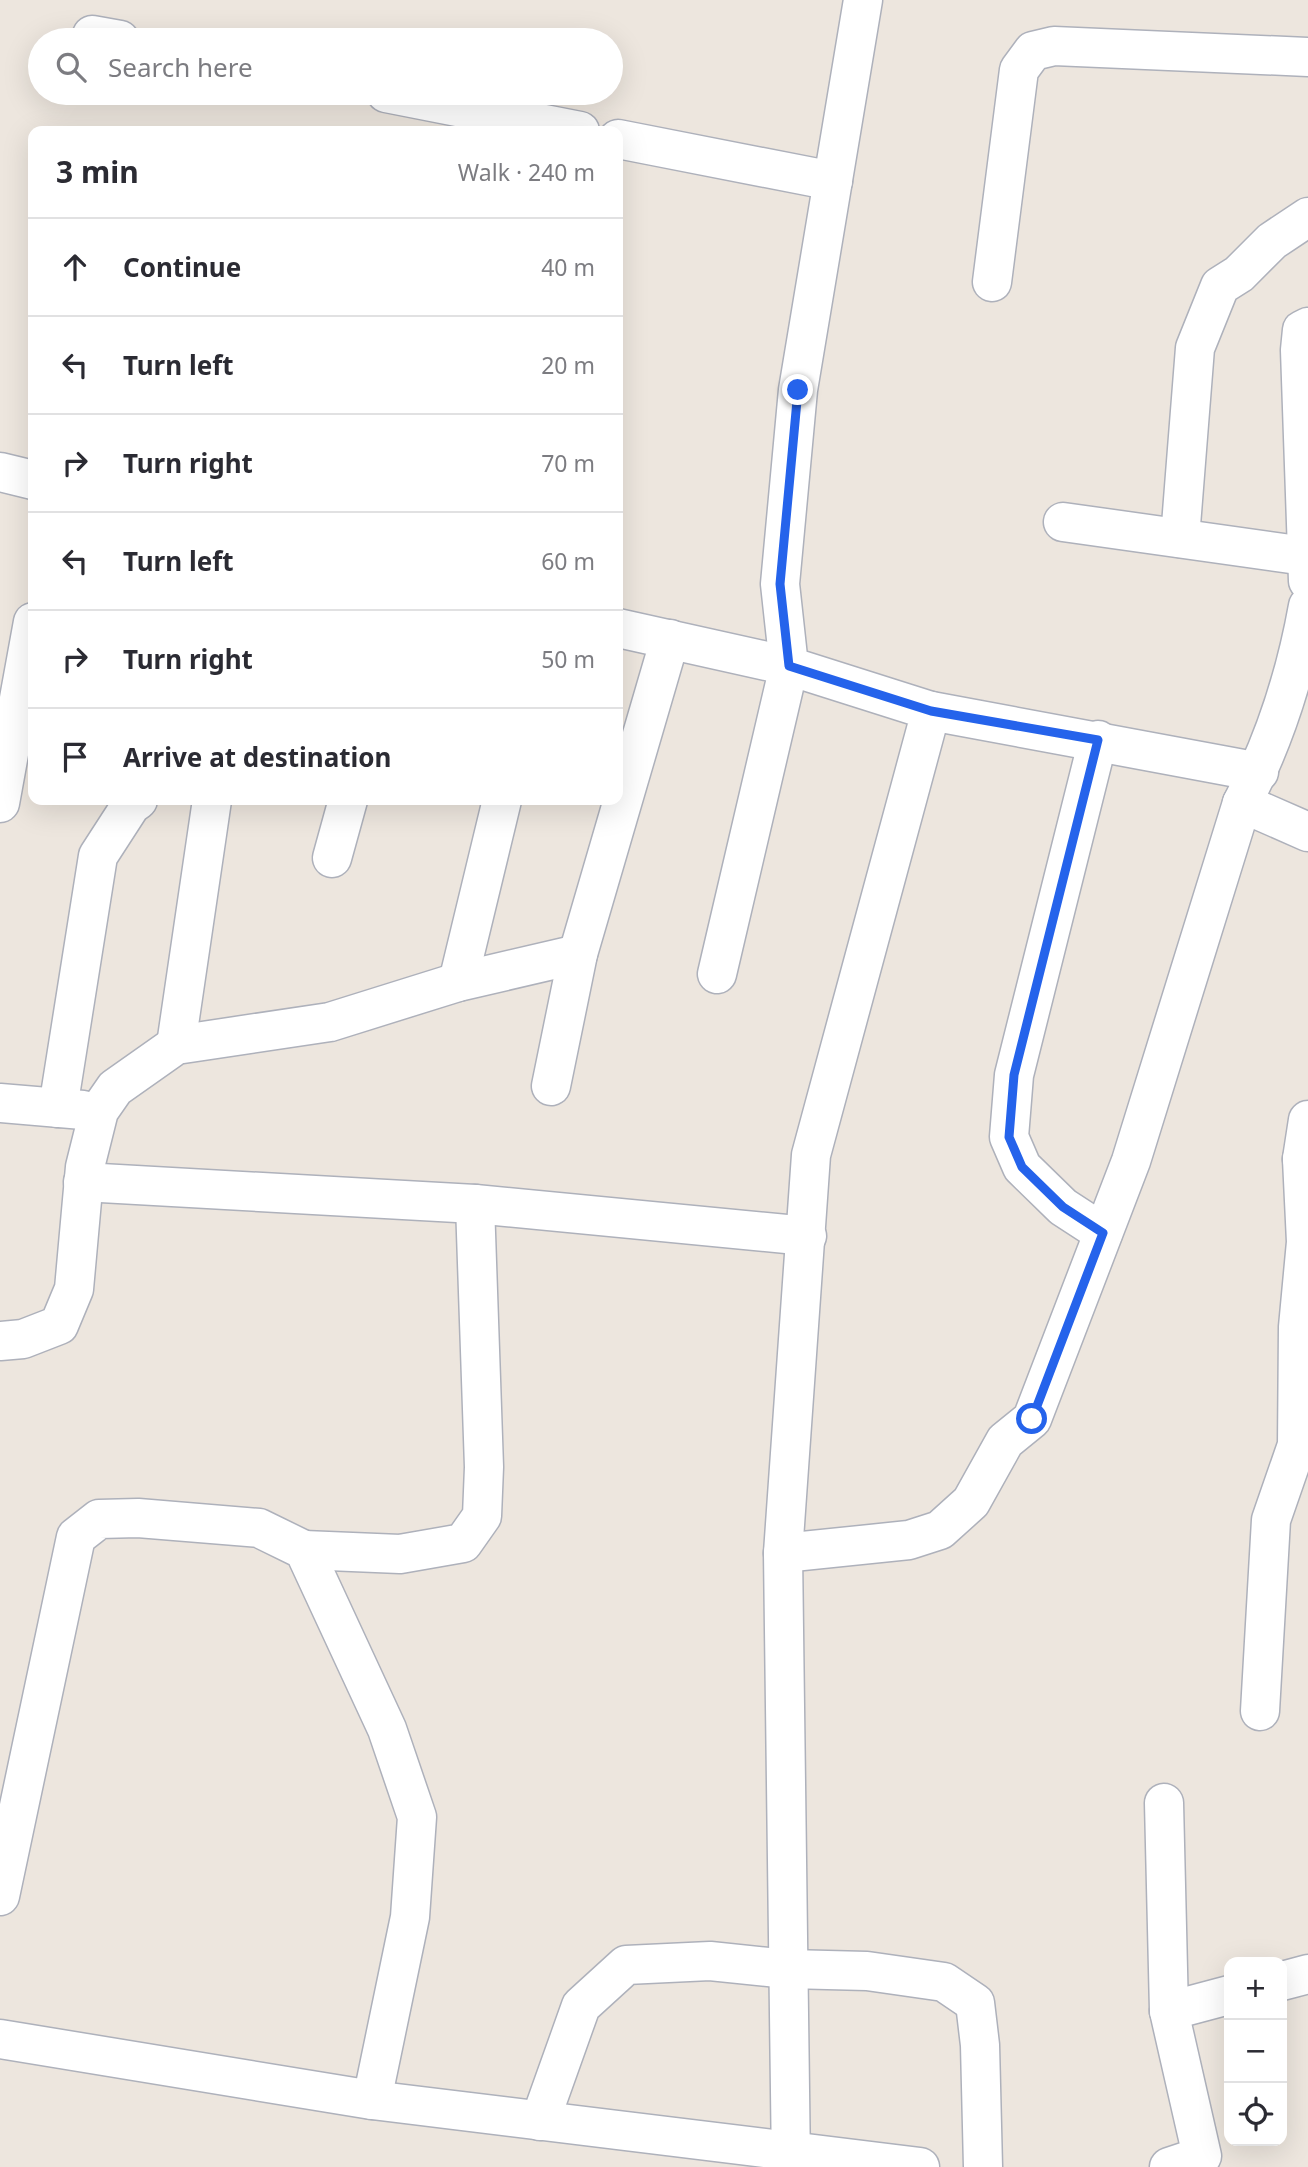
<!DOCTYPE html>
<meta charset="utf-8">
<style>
body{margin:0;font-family:"Noto Sans",sans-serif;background:#f7f7f7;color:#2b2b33}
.controls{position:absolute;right:21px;bottom:21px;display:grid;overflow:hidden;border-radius:14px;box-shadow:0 7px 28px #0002}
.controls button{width:63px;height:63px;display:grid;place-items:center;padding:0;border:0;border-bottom:2px solid #e1e1e2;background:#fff;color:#2b2b33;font:35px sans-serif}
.stop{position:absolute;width:21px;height:21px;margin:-16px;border:5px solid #2563eb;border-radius:50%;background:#fff}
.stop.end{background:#2563eb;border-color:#fff;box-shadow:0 2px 7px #0008}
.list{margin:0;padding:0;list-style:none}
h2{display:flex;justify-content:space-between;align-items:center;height:91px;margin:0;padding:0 28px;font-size:30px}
h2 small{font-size:23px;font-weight:400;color:#7c7c81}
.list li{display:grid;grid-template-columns:46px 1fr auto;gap:21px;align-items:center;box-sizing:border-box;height:98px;padding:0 28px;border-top:2px solid #e1e1e2}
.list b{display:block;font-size:26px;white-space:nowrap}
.list em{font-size:23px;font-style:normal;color:#7c7c81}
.icon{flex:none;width:38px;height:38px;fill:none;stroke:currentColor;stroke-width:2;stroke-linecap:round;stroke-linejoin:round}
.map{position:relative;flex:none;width:1308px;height:2167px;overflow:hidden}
.search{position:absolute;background:#fff;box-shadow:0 7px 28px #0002;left:28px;top:28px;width:595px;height:77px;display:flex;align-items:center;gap:18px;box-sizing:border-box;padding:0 24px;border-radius:38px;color:#7c7c81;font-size:26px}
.panel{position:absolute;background:#fff;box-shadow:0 7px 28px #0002;left:28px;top:126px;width:595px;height:679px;border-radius:14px}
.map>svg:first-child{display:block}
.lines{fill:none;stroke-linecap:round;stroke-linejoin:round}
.street-casing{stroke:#aeb1bb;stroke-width:41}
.street{stroke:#fff;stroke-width:38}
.route{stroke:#2563eb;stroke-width:9}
</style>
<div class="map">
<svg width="1308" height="2167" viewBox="0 0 1308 2167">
<rect width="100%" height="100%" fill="#ede6de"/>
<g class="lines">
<!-- street casing -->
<g class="street-casing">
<g id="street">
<path d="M92 35 120 40"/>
<path d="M386 93 580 131"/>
<path d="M618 139 833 181"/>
<path d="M992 282 1019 70 1033 51 1054 46 1308 57"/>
<path d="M1308 327 1302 330 1300 350 1308 581"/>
<path d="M0 472 33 480"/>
<path d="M1063 522 1305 556"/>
<path d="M1180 538 1195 348 1220 286 1239 274 1272 241 1308 217"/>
<path d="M618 628 789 666 717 974"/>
<path d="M931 711 1259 772"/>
<path d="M1098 740 1014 1075 1009 1137 1022 1167 1063 1207 1103 1233"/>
<path d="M0 803 33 622"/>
<path d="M1242 803 1308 832"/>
<path d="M332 858 348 800"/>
<path d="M458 982 502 800"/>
<path d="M176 1045 212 800"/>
<path d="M551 1086 578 954 670 639"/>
<path d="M0 1103 83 1110"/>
<path d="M58 1108 98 856 131 805 138 800"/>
<path d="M1302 1159 1308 1120"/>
<path d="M83 1182 475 1204 807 1236"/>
<path d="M0 1341 23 1339 59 1325 74 1289 85 1167 99 1111 115 1088 176 1045 330 1022 458 982 578 954"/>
<path d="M304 1550 400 1554 463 1543 482 1516 484 1467 475 1204"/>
<path d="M783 1553 909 1540 940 1530 971 1502 1005 1441 1032 1419 1131 1161 1242 803C1274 742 1296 673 1308 606"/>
<path d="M1260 1711 1271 1520 1297 1445 1298 1327 1306 1242 1302 1159 1308 1160"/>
<path d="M1164 1803 1169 2011 1202 2156 1169 2167"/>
<path d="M0 1896 76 1537 99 1519 138 1518 259 1528 304 1550 387 1729 417 1817 410 1917 372 2100"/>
<path d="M1282 1981 1308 1974"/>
<path d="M1169 2011 1229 1995"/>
<path d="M0 2039 372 2100 920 2167"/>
<path d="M540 2121 581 2006 626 1965 710 1961 788 1969 867 1971 944 1982 975 2003 980 2045 983 2167"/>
<path d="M791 2167 783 1553 811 1155 931 711 789 666 780 584 798 390 863 0"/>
</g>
</g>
<!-- street -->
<use href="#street" class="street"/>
</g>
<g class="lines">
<!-- route -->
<path class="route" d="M798 390 780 584 789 666 931 711 1098 740 1014 1075 1009 1137 1022 1167 1063 1207 1103 1233 1032 1419"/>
</g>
</svg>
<div class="controls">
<button>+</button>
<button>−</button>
<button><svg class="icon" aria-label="locate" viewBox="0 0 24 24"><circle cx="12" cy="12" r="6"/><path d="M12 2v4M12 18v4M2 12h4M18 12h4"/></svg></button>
</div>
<div class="stop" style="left:1032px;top:1419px"></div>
<div class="stop end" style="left:798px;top:390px"></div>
<div class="search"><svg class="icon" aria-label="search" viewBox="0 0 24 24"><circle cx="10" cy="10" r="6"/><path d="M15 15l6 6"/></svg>Search here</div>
<section class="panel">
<h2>3 min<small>Walk · 240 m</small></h2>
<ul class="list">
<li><svg class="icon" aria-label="ahead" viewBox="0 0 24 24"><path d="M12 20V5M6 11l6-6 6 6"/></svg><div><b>Continue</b></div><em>40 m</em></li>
<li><svg class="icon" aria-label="left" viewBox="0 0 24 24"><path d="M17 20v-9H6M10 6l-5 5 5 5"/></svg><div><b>Turn left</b></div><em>20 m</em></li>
<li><svg class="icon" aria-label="right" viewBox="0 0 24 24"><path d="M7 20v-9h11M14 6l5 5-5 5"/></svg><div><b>Turn right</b></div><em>70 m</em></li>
<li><svg class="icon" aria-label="left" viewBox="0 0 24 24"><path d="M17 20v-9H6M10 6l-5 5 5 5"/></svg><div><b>Turn left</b></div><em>60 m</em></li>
<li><svg class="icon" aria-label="right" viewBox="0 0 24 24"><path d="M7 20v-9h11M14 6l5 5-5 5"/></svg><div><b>Turn right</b></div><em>50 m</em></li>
<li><svg class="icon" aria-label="arrive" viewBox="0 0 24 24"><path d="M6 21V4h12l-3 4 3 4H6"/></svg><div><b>Arrive at destination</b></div></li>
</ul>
</section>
</div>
